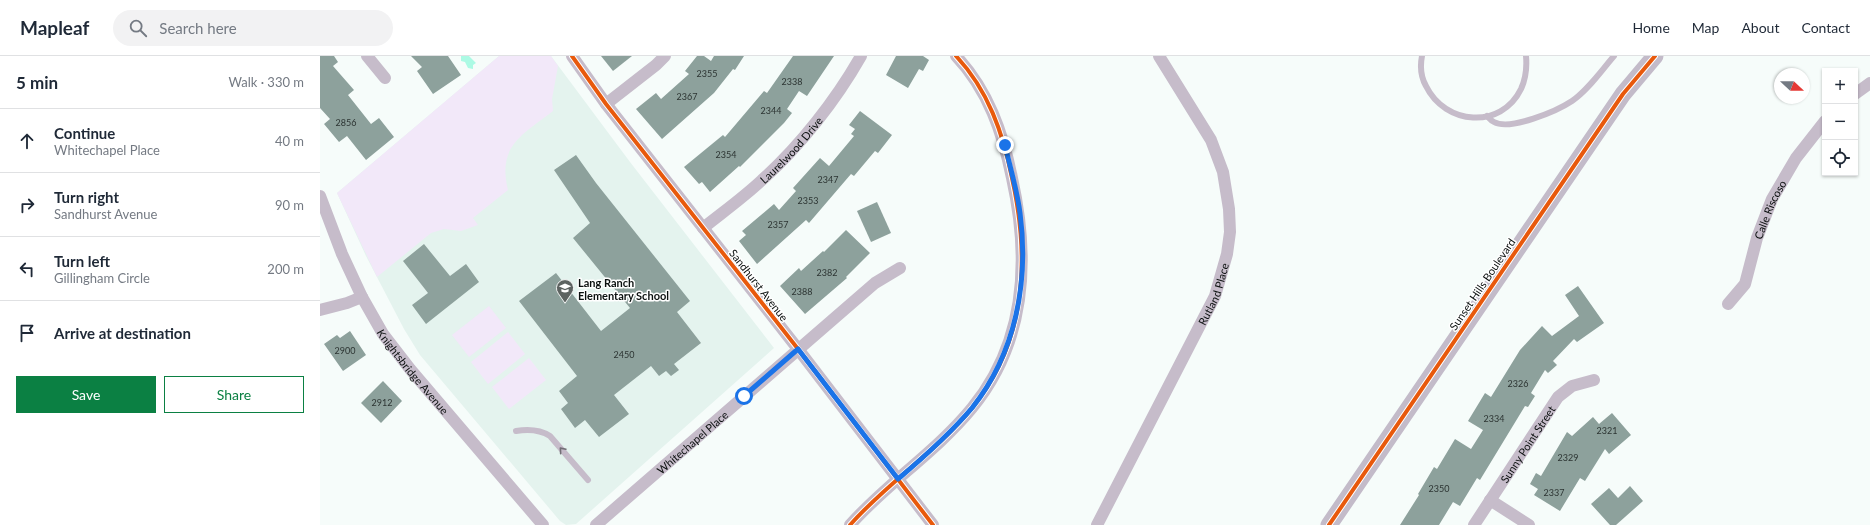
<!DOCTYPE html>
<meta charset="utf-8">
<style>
body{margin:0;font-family:Lato,sans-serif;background:#f2f2f3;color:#1f2937}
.controls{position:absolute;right:12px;top:12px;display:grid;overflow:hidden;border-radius:0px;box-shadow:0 1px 3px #0004}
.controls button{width:36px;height:36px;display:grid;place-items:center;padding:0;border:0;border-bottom:1px solid #e0e1e3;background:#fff;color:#1f2937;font:20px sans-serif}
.compass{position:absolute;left:1454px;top:12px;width:36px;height:36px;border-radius:50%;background:#fff;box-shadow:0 1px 3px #0004;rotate:112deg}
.stop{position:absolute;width:12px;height:12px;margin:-9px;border:3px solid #1a73e8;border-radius:50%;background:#fff}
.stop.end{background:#1a73e8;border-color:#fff;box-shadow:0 1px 4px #0008}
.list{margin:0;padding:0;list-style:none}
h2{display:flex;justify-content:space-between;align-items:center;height:52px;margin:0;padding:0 16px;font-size:17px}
h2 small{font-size:13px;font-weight:400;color:#747a83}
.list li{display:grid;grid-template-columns:26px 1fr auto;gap:12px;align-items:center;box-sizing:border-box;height:64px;padding:0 16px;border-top:1px solid #e0e1e3}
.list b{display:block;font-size:15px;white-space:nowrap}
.list p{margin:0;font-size:13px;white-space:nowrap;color:#747a83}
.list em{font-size:13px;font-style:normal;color:#747a83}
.actions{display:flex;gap:8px;padding:12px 16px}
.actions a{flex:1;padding:9px 0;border:1px solid #0b8043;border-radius:0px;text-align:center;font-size:14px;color:#0b8043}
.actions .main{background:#0b8043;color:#fff}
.icon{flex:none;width:22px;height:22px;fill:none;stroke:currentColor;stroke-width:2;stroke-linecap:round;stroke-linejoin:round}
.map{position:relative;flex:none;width:1550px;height:469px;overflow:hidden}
header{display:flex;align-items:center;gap:24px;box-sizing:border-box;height:56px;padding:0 20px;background:#fff;border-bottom:1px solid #e0e1e3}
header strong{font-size:19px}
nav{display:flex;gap:22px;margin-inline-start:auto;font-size:14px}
.search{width:280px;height:36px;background:#f2f2f3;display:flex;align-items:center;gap:10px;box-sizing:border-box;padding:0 14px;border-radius:22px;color:#747a83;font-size:15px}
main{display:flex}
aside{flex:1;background:#fff}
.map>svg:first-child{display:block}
.built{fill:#e4f3ee}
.green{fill:#f2e8f9}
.water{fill:#acfae4}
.building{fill:#8da19c}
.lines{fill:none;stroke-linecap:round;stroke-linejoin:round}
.lane{stroke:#c6bcca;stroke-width:6}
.street{stroke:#c6bcca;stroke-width:12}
.secondary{stroke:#c3bbc9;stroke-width:17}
.cycleway-casing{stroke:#fff;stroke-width:6}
.cycleway{stroke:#e8590c;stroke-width:4}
.oneway{stroke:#726f76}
.route{stroke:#1a73e8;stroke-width:5}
.labels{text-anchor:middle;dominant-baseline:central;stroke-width:3;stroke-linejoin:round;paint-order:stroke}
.number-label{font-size:9px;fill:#2c3432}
.street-label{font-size:11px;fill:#0b100f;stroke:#fff}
.poi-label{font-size:11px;font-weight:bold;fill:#0b100f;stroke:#fff;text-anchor:start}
</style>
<header>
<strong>Mapleaf</strong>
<div class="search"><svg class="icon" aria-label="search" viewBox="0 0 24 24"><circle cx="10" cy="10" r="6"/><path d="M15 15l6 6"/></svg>Search here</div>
<nav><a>Home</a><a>Map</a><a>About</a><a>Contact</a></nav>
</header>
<main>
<aside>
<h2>5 min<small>Walk · 330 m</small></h2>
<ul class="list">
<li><svg class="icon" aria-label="ahead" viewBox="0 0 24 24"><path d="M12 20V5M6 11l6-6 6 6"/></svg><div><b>Continue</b><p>Whitechapel Place</p></div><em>40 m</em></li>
<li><svg class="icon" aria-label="right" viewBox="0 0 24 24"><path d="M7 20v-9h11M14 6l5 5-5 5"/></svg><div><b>Turn right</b><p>Sandhurst Avenue</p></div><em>90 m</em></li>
<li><svg class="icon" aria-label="left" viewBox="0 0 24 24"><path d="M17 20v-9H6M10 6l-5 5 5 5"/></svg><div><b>Turn left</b><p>Gillingham Circle</p></div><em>200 m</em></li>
<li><svg class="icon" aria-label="arrive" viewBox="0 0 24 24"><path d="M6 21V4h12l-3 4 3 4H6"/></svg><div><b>Arrive at destination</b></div></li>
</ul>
<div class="actions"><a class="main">Save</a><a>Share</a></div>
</aside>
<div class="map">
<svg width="1550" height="469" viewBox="0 0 1550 469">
<rect width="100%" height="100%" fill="#f6fcfa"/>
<!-- built -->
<path class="built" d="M179 0H231L310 106 454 292 256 468 246 469 240 465 100 299 84 273 46 200 17 137Z"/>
<!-- green -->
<g class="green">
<path d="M179 0H231L238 10 232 43 233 55C202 79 177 90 188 134L153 162 158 169 141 175 124 173 111 177 57 221 17 137Z"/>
<path d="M169 250 186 272 149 301 132 279Z"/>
<path d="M188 276 205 298 168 328 151 306Z"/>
<path d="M209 302 226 324 189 353 172 331Z"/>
</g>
<!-- water -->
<path class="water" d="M141 0H149L156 7 153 9V13L148 12 145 6 141 5Z"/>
<!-- building -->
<g class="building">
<path d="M0 0H14L18 6 13 10 34 34 28 39 51 68 59 62 74 81 46 104 27 80 19 86 4 68 10 63 0 52Z"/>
<path d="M91 0H128L141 19 113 38 97 15 102 11Z"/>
<path d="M281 0H312L293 15Z"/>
<path d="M377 0H384L391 5 394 0H424L415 14 413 13 394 37 342 83 316 53 336 37 341 43 369 18 365 15Z"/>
<path d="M473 0H514L487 40 479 35 467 53 472 57 464 67 420 111 419 110 390 136 382 126 379 128 364 111 403 79 405 81 444 35 447 37Z"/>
<path d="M576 0H603L609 4 603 15 599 13 588 32 566 19Z"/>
<path d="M540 55 572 79 558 97 555 95 534 120 531 118 489 167 486 164 437 208 419 185 426 179 422 175 454 148 459 154 476 135 473 132 500 102 509 110 534 80 531 78 535 73 529 69Z"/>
<path d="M256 99 276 127 370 245 357 256 381 287 354 308 359 314 351 320 346 315 339 320 331 310 294 339 309 358 279 381 265 364 255 372 241 353 248 347 239 335 257 320 199 245 236 217 281 275 310 252 253 182 270 167 234 114Z"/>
<path d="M557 146 571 177 551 186 537 155Z"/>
<path d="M526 174 550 197 526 221 527 222 485 258 460 230 479 212 481 215 503 195 504 196Z"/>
<path d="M104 188 130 220 146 208 159 226 106 268 92 249 108 237 83 205Z"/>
<path d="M1258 230 1284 267 1257 286 1254 283 1233 305 1237 309 1228 317 1225 314 1211 337 1215 340 1208 351 1205 350 1160 424 1157 422 1140 450 1133 446 1119 469H1080L1099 439 1098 438 1114 411 1117 413 1135 383 1151 393 1163 374 1148 365 1165 337 1171 341 1200 294 1222 270 1232 280 1259 260 1245 239Z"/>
<path d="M30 275 46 299 23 315 4 288 17 279 20 282Z"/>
<path d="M63 325 82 345 61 367 41 347Z"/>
<path d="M1292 357 1311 379 1289 398 1285 393 1265 425 1260 422 1240 455 1214 439 1218 433 1210 428 1216 417 1221 420 1247 376 1252 380 1273 361 1279 368Z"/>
<path d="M1310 430 1323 445 1296 469H1290L1271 448 1289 432 1298 442Z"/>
</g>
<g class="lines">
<!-- lane -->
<g class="lane">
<path d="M1102 0C1100 10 1101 21 1106 30 1125 69 1181 74 1201 33 1206 22 1207 11 1206 0"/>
<path d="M1167 60C1169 62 1171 65 1174 66 1190 75 1237 55 1252 45 1268 34 1281 15 1294 0"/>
<path d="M196 375C208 373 219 373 230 380L268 424"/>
</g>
<!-- street -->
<g class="street">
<path d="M47 0 65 22"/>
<path d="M252 0 286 48 478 293 613 469"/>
<path d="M1535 38 1550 27"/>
<path d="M286 48 336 9 345 0"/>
<path id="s1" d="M0 140 22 198 42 241 63 278 90 313 223 469"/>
<path id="s2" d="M383 172C403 156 424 141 442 124 480 90 516 44 541 0"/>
<path id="s3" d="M1408 248 1425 228 1437 182 1452 143 1476 102 1505 65"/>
<path d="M0 254 27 247 42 241"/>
<path d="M1170 444 1209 469"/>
<path id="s4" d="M276 469 555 227 580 212"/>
<path d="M530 469C567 427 616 396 652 352 707 285 710 203 692 122 683 77 668 34 636 0"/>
<path id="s5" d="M777 469 895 240 907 198 910 176 909 153 903 116 891 84 839 0"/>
<path id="s6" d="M1154 469 1238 341 1252 330 1274 324"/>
</g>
<!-- secondary -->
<path class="secondary" d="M1009 469 1303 38 1335 0"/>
<!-- cycleway casing -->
<g class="cycleway-casing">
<g id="cycleway">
<path d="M252 0 286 48 478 293 613 469"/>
<path d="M530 469C567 427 616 396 652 352 707 285 710 203 692 122 683 77 668 34 636 0"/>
<path d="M1009 469 1303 38 1335 0"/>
</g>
</g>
<!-- cycleway -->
<use href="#cycleway" class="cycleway"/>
</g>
<!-- one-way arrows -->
<defs><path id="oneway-chevron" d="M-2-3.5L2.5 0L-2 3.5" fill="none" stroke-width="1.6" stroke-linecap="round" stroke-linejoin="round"/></defs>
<use class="oneway" href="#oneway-chevron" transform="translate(242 394) rotate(-131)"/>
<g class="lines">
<!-- route -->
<path class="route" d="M424 340 478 293 578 423C604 401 630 378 652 352 696 297 709 225 700 157 697 134 690 111 685 89"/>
</g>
<!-- icons -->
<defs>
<g id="school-pin" transform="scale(0.9)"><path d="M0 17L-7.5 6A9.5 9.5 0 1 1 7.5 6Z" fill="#5d6361" stroke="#fff"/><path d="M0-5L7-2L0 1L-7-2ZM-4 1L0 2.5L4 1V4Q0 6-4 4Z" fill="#fff"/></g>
</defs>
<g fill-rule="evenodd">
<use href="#school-pin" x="245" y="232"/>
</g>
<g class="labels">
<!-- number labels -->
<g class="number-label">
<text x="387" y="17">2355</text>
<text x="472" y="25">2338</text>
<text x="367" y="40">2367</text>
<text x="451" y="54">2344</text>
<text x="26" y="66">2856</text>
<text x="406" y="98">2354</text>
<text x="508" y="123">2347</text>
<text x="488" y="144">2353</text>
<text x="458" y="168">2357</text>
<text x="507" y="216">2382</text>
<text x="482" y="235">2388</text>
<text x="25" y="294">2900</text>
<text x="304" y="298">2450</text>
<text x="1198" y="327">2326</text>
<text x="62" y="346">2912</text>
<text x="1174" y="362">2334</text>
<text x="1287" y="374">2321</text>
<text x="1248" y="401">2329</text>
<text x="1119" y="432">2350</text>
<text x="1234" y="436">2337</text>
</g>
<!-- street labels -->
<g class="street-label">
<text stroke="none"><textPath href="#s2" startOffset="118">Laurelwood Drive</textPath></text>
<text stroke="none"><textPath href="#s3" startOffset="105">Calle Riscoso</textPath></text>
<text transform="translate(1162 228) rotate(-56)">Sunset Hills Boulevard</text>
<text transform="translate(439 229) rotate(52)">Sandhurst Avenue</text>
<text stroke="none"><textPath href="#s5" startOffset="259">Rutland Place</textPath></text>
<text stroke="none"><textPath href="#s1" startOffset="200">Knightsbridge Avenue</textPath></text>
<text stroke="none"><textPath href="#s4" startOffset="127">Whitechapel Place</textPath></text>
<text stroke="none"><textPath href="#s6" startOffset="97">Sunny Point Street</textPath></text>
</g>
<!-- poi labels -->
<g class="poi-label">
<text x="258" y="226">Lang Ranch<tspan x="258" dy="13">Elementary School</tspan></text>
</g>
</g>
</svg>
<div class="controls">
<button>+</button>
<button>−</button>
<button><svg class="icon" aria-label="locate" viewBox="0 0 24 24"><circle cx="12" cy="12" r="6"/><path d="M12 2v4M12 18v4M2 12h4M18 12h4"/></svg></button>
</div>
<svg class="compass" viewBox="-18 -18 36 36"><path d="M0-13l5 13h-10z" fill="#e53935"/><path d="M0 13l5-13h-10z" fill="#747a83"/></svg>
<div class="stop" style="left:424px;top:340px"></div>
<div class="stop end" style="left:685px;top:89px"></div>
</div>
</main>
